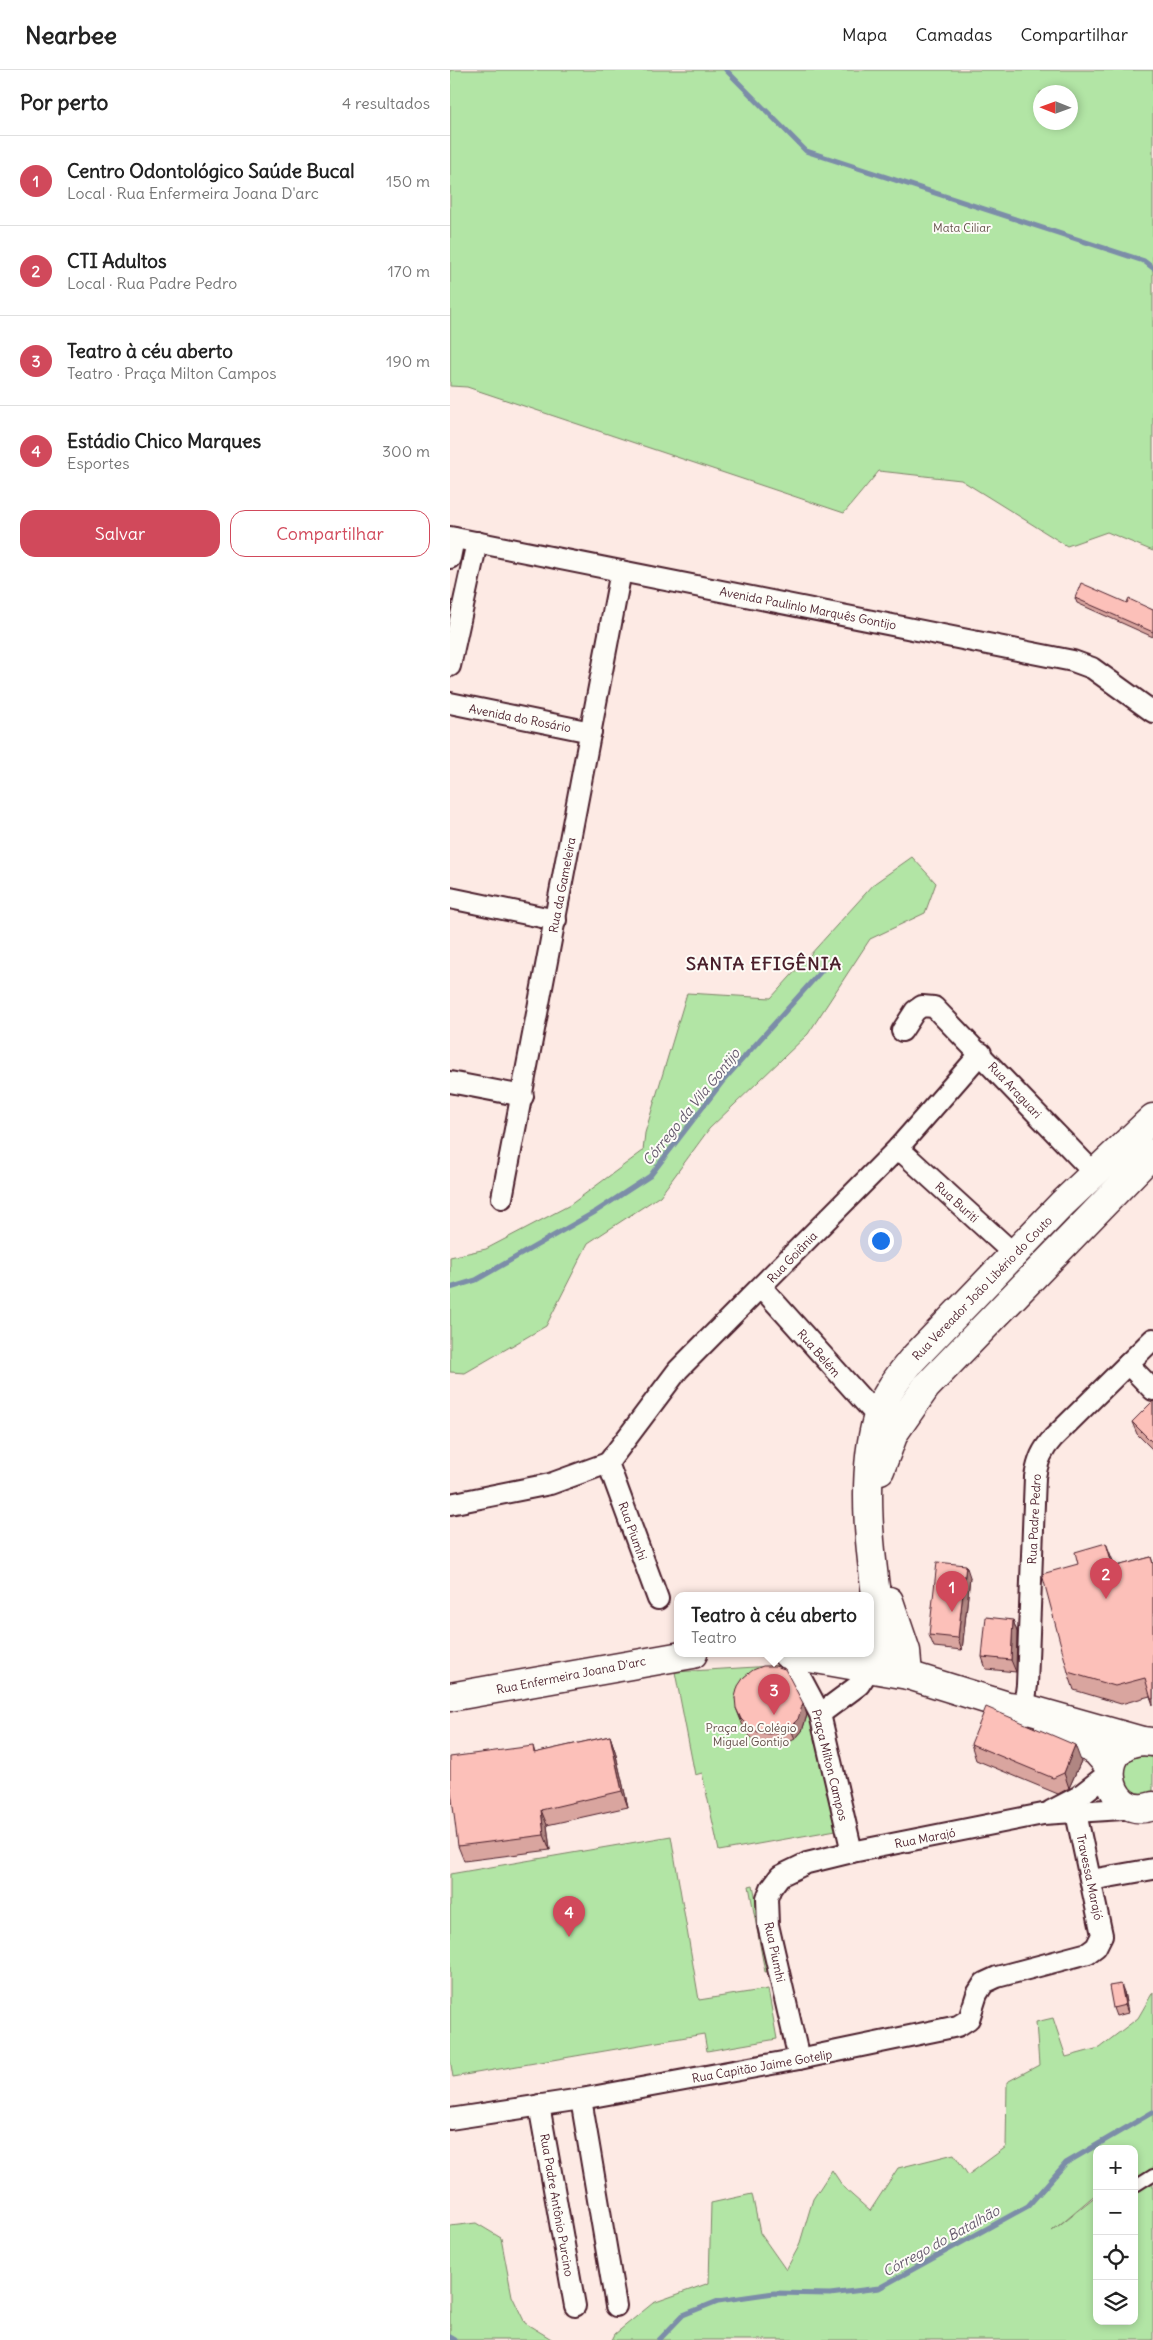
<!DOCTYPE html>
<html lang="pt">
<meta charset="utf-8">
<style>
body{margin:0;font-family:Delius,sans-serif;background:#f6f6f6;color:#222}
.controls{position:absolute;right:15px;bottom:15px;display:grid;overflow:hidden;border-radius:10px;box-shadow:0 2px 8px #0003}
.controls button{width:45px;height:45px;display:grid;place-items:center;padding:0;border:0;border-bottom:1px solid #e0e0e0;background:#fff;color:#222;font:25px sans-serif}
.compass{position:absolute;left:583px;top:15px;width:45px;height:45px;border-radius:50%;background:#fff;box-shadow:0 2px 8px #0003;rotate:271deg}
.you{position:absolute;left:430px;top:1170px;width:18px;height:18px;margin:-12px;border:4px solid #fff;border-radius:50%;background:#1a73e8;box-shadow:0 0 0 8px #1a73e833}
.badge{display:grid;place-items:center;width:32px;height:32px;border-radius:50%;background:#d1495b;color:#fff;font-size:16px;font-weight:700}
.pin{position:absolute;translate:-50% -41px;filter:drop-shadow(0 1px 2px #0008)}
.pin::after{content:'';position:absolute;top:26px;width:18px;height:15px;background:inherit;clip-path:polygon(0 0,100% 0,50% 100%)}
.popup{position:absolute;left:224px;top:1522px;width:200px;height:65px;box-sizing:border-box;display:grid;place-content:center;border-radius:10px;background:#fff;filter:drop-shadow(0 1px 4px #0005);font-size:16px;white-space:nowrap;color:#767676}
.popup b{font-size:19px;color:#222}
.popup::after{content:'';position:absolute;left:50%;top:100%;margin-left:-10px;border:10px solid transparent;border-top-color:#fff}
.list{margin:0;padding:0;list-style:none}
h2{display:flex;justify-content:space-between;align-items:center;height:65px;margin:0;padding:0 20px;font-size:21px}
h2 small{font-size:16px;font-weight:400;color:#767676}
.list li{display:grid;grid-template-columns:32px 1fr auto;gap:15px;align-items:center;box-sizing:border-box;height:90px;padding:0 20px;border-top:1px solid #e0e0e0}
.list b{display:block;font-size:19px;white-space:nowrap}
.list p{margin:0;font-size:16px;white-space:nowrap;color:#767676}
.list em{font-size:16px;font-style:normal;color:#767676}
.actions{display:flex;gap:10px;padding:15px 20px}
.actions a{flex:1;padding:11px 0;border:1px solid #d1495b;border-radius:15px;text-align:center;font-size:18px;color:#d1495b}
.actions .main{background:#d1495b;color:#fff}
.icon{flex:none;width:28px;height:28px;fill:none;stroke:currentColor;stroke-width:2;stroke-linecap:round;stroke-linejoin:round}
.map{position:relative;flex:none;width:703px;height:2270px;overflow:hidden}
header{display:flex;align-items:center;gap:30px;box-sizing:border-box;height:70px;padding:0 25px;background:#fff;border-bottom:1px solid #e0e0e0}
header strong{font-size:24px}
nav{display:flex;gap:28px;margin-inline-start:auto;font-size:18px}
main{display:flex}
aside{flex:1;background:#fff}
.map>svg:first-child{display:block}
.green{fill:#b2e5a5;stroke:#7e8268;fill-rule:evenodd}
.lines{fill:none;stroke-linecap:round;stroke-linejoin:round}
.stream{stroke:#7b8da8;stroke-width:5}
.lane-casing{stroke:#4a1f2b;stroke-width:14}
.street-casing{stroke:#4a1f2b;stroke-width:24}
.secondary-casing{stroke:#4a1f2b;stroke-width:31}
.lane{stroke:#fdfcf7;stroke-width:10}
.street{stroke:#fdfcf7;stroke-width:20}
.secondary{stroke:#fdfcf7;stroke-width:28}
.wall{fill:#d9a59f;stroke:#4a1f2b}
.shaded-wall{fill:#b08682;stroke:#4a1f2b}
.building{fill:#fcc0b9;stroke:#4a1f2b}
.labels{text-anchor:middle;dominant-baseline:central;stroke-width:4;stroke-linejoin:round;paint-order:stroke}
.park-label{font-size:12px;fill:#64504a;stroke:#fdfcf7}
.street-label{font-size:12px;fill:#4a1f2b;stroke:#fdfcf7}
.water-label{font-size:14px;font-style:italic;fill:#62566a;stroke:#fdfcf7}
.district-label{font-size:18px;font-weight:bold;letter-spacing:1px;fill:#4a1f2b;stroke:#fdfcf7}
</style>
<header>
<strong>Nearbee</strong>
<nav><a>Mapa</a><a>Camadas</a><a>Compartilhar</a></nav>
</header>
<main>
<aside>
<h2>Por perto<small>4 resultados</small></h2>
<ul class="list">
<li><span class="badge">1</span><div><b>Centro Odontológico Saúde Bucal</b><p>Local · Rua Enfermeira Joana D'arc</p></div><em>150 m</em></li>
<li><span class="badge">2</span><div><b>CTI Adultos</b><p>Local · Rua Padre Pedro</p></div><em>170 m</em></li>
<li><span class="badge">3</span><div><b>Teatro à céu aberto</b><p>Teatro · Praça Milton Campos</p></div><em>190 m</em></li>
<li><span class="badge">4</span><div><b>Estádio Chico Marques</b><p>Esportes</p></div><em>300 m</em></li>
</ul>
<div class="actions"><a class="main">Salvar</a><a>Compartilhar</a></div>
</aside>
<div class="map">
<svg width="703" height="2270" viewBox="0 0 703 2270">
<rect width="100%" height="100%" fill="#fdeae4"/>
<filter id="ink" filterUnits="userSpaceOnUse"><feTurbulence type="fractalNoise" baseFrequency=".02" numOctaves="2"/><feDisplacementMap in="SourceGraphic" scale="10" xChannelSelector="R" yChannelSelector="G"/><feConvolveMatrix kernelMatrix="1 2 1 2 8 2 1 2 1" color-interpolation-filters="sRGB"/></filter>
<g filter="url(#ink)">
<!-- green -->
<g class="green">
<path d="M0 0H703V481L657 462 617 476 511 410 429 401 394 443 17 317 0 316ZM590 22H620V52H590Z"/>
<path d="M462 787 486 813 475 843 420 869 358 964 259 1059 210 1126 138 1173 96 1256 15 1303 0 1302V1187L36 1179 120 1135 193 1081 195 1063 237 923 321 928 425 813Z"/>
<path d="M338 1595 358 1626 386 1760 269 1781 252 1703 245 1705 225 1602Z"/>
<path d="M703 1676V1731L688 1732 665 1698Z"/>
<path d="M221 1766 249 1930 318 1919 327 1969 257 1981 254 1964 3 2007 0 1989V1804Z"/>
<path d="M303 1815 320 1901 315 1902 299 1816Z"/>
<path d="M703 1922V2270H162L165 2264 203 2233 259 2213 261 2133 302 2124 310 2163 336 2200 349 2176 363 2129 382 2100 394 2118 420 2141 448 2098 504 2084 518 2105 556 2077 557 2012 589 1995 586 1952 603 1948 616 1987 649 1978 688 1948ZM647 2079H684V2251H647V2125L602 2161 647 2123Z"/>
<path d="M26 2153 51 2168 62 2226 75 2253 103 2270H0V2156Z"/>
</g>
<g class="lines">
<!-- stream -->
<g class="stream">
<path d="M276 0 356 81 694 191 703 198"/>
<path d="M0 1218 26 1210 145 1142 200 1106 273 1011 373 899"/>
<path d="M0 2267 5 2270"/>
<path d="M209 2270 233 2245 268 2231 324 2223 380 2224 429 2218 578 2136 616 2093 703 2042"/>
</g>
<!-- lane casing -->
<g class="lane-casing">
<path id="lane" d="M684 2117 703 2105"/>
</g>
<!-- street casing -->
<g class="street-casing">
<g id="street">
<path d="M0 467 623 591 642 598 703 642"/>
<path d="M0 488 4 468"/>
<path d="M0 596 27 472"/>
<path d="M0 633 141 662"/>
<path d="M0 828 106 850"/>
<path d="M452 961 465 941 472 936 484 937 644 1103"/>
<path d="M0 1012 73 1026"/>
<path d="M448 1078 565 1185"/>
<path d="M52 1128 171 501"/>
<path d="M312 1218 436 1356"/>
<path d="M678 1294 703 1320"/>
<path d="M158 1393 228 1300 448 1078 531 983"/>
<path d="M158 1393 208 1529"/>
<path d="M0 1434 100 1414 158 1393"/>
<path d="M338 1584 370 1644 402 1782"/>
<path d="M370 1644 409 1615 421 1597"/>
<path d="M573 1645 577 1615 585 1407C588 1390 592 1380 603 1368L703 1269"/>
<path d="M601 1741 628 1727 660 1702"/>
<path d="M641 1810 703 1799"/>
<path d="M349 1989 318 1855 317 1828 321 1818 330 1806 357 1793 402 1782 593 1744 689 1738"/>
<path d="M131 2029 166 2236"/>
<path d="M89 2035 125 2236"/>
<path d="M0 2049 131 2029 349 1989 508 1956 519 1949 527 1924 534 1913 547 1907 638 1883 646 1877 652 1865 626 1743"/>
</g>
</g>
<!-- secondary casing -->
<g class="secondary-casing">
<g id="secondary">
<path d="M430 1400 444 1363 476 1317 703 1083"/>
<path d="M439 1531 456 1581 458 1605"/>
<path d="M337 1584 458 1605 558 1636 575 1638 692 1671"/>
<path d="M436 1600C427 1525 406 1423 427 1349 432 1328 448 1307 462 1290L612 1134 703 1048"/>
<path d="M0 1627 243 1584"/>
<path d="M599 1657 646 1681 660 1697"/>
<path d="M702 1672C640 1663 654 1754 703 1736"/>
</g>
</g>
<!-- lane -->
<use href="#lane" class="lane"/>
<!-- street -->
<use href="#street" class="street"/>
<!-- secondary -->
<use href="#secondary" class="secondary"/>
</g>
<!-- wall -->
<g class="wall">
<path d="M625 528 677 533 703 540V567L627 533Z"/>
<path d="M703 1331V1380L687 1364 682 1352Z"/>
<path d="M701 1487 703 1493V1635L700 1626 671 1634 624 1620 618 1602 663 1491 664 1497Z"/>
<path d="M520 1507 512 1580 484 1577 479 1565Z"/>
<path d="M563 1550 567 1562 566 1602 536 1599 532 1587Z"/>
<path d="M353 1633 357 1645 352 1661 345 1669 335 1674 324 1676 313 1674 303 1669 295 1661 286 1638Z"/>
<path d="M160 1666 165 1681 178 1737 97 1755 100 1780 14 1791 8 1776 83 1676 85 1683Z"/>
<path d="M521 1674 631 1691 619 1718 608 1724 526 1690Z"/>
<path d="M674 1922 678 1943 666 1946 663 1938Z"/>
</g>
<!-- shaded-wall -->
<g class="shaded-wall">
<path d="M656 1473 663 1491 669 1515 663 1497Z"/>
<path d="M516 1495 520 1507 512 1580 508 1568Z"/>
<path d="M563 1550 567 1562 566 1602 561 1590Z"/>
<path d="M353 1633 357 1645 352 1661 345 1669 340 1657Z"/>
<path d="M160 1666 165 1681 178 1737 172 1721Z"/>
<path d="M625 1675 631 1691 619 1718 614 1703Z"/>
<path d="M91 1740 97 1755 100 1780 94 1765Z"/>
<path d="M671 1914 674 1922 678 1943 675 1935Z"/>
</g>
<!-- building -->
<g class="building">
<path d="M631 513 677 533 679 529 703 540V562L625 528Z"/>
<path d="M703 1331V1373L682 1352Z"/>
<path d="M656 1473 663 1497 701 1487 703 1494V1629H701L695 1608 665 1616 618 1602 592 1504 628 1494 625 1482Z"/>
<path d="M487 1492 516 1495 508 1568 479 1565Z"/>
<path d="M536 1547 563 1550 561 1590 532 1587Z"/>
<path d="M313 1596H325L335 1599 353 1633 348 1649 340 1657 330 1662 319 1664 308 1662 299 1657 291 1649 286 1638 285 1627 288 1616 294 1607 303 1600Z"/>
<path d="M536 1637 625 1675 614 1703 603 1708 521 1674Z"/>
<path d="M160 1666 172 1721 91 1740 94 1765 8 1776 0 1713V1687L83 1676 84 1683Z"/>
<path d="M671 1914 675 1935 663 1938 659 1916Z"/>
</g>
</g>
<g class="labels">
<!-- park labels -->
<g class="park-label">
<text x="512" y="157">Mata Ciliar</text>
<text x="301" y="1657">Praça do Colégio<tspan x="301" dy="14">Miguel Gontijo</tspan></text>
</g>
<!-- street labels -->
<g class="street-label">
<text transform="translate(358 538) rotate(11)">Avenida Paulinlo Marquês Gontijo</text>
<text transform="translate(70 648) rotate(11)">Avenida do Rosário</text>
<text transform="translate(112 815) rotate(-79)">Rua da Gameleira</text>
<text transform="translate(565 1020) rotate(47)">Rua Araguari</text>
<text transform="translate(507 1132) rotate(42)">Rua Buriti</text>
<text transform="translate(342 1187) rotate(-46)">Rua Goiânia</text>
<text transform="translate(532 1218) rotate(-46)">Rua Vereador João Libério do Couto</text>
<text transform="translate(369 1283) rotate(49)">Rua Belém</text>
<text transform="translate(584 1449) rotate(-87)">Rua Padre Pedro</text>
<text transform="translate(183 1461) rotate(70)">Rua Piumhi</text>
<text transform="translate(121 1605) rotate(-11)">Rua Enfermeira Joana D'arc</text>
<text transform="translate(380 1695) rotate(76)">Praça Milton Campos</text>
<text transform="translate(475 1768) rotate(-11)">Rua Marajó</text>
<text transform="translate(640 1807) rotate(78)">Travessa Marajó</text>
<text transform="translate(325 1882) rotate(78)">Rua Piumhi</text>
<text transform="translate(312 1996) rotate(-10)">Rua Capitão Jaime Gotelip</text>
<text transform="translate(107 2135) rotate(80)">Rua Padre Antônio Purcino</text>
</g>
<!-- water labels -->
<g class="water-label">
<text transform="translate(241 1037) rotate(-51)">Córrego da Vila Gontijo</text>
<text transform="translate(491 2171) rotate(-29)">Córrego do Batalhão</text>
</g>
<!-- district labels -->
<g class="district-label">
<text x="314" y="893">SANTA EFIGÊNIA</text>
</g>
</g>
</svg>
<div class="controls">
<button>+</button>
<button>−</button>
<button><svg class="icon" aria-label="locate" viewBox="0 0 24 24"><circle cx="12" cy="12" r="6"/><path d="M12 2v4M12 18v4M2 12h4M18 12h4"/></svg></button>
<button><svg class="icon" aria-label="layers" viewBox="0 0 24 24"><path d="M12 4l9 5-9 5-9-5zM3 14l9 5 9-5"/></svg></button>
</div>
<svg class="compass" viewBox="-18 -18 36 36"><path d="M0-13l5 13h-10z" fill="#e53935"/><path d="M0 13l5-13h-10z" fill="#767676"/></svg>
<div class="you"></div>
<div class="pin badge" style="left:502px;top:1542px">1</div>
<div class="pin badge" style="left:656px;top:1529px">2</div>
<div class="pin badge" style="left:324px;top:1645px">3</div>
<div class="popup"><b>Teatro à céu aberto</b>Teatro</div>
<div class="pin badge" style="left:119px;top:1867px">4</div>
</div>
</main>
